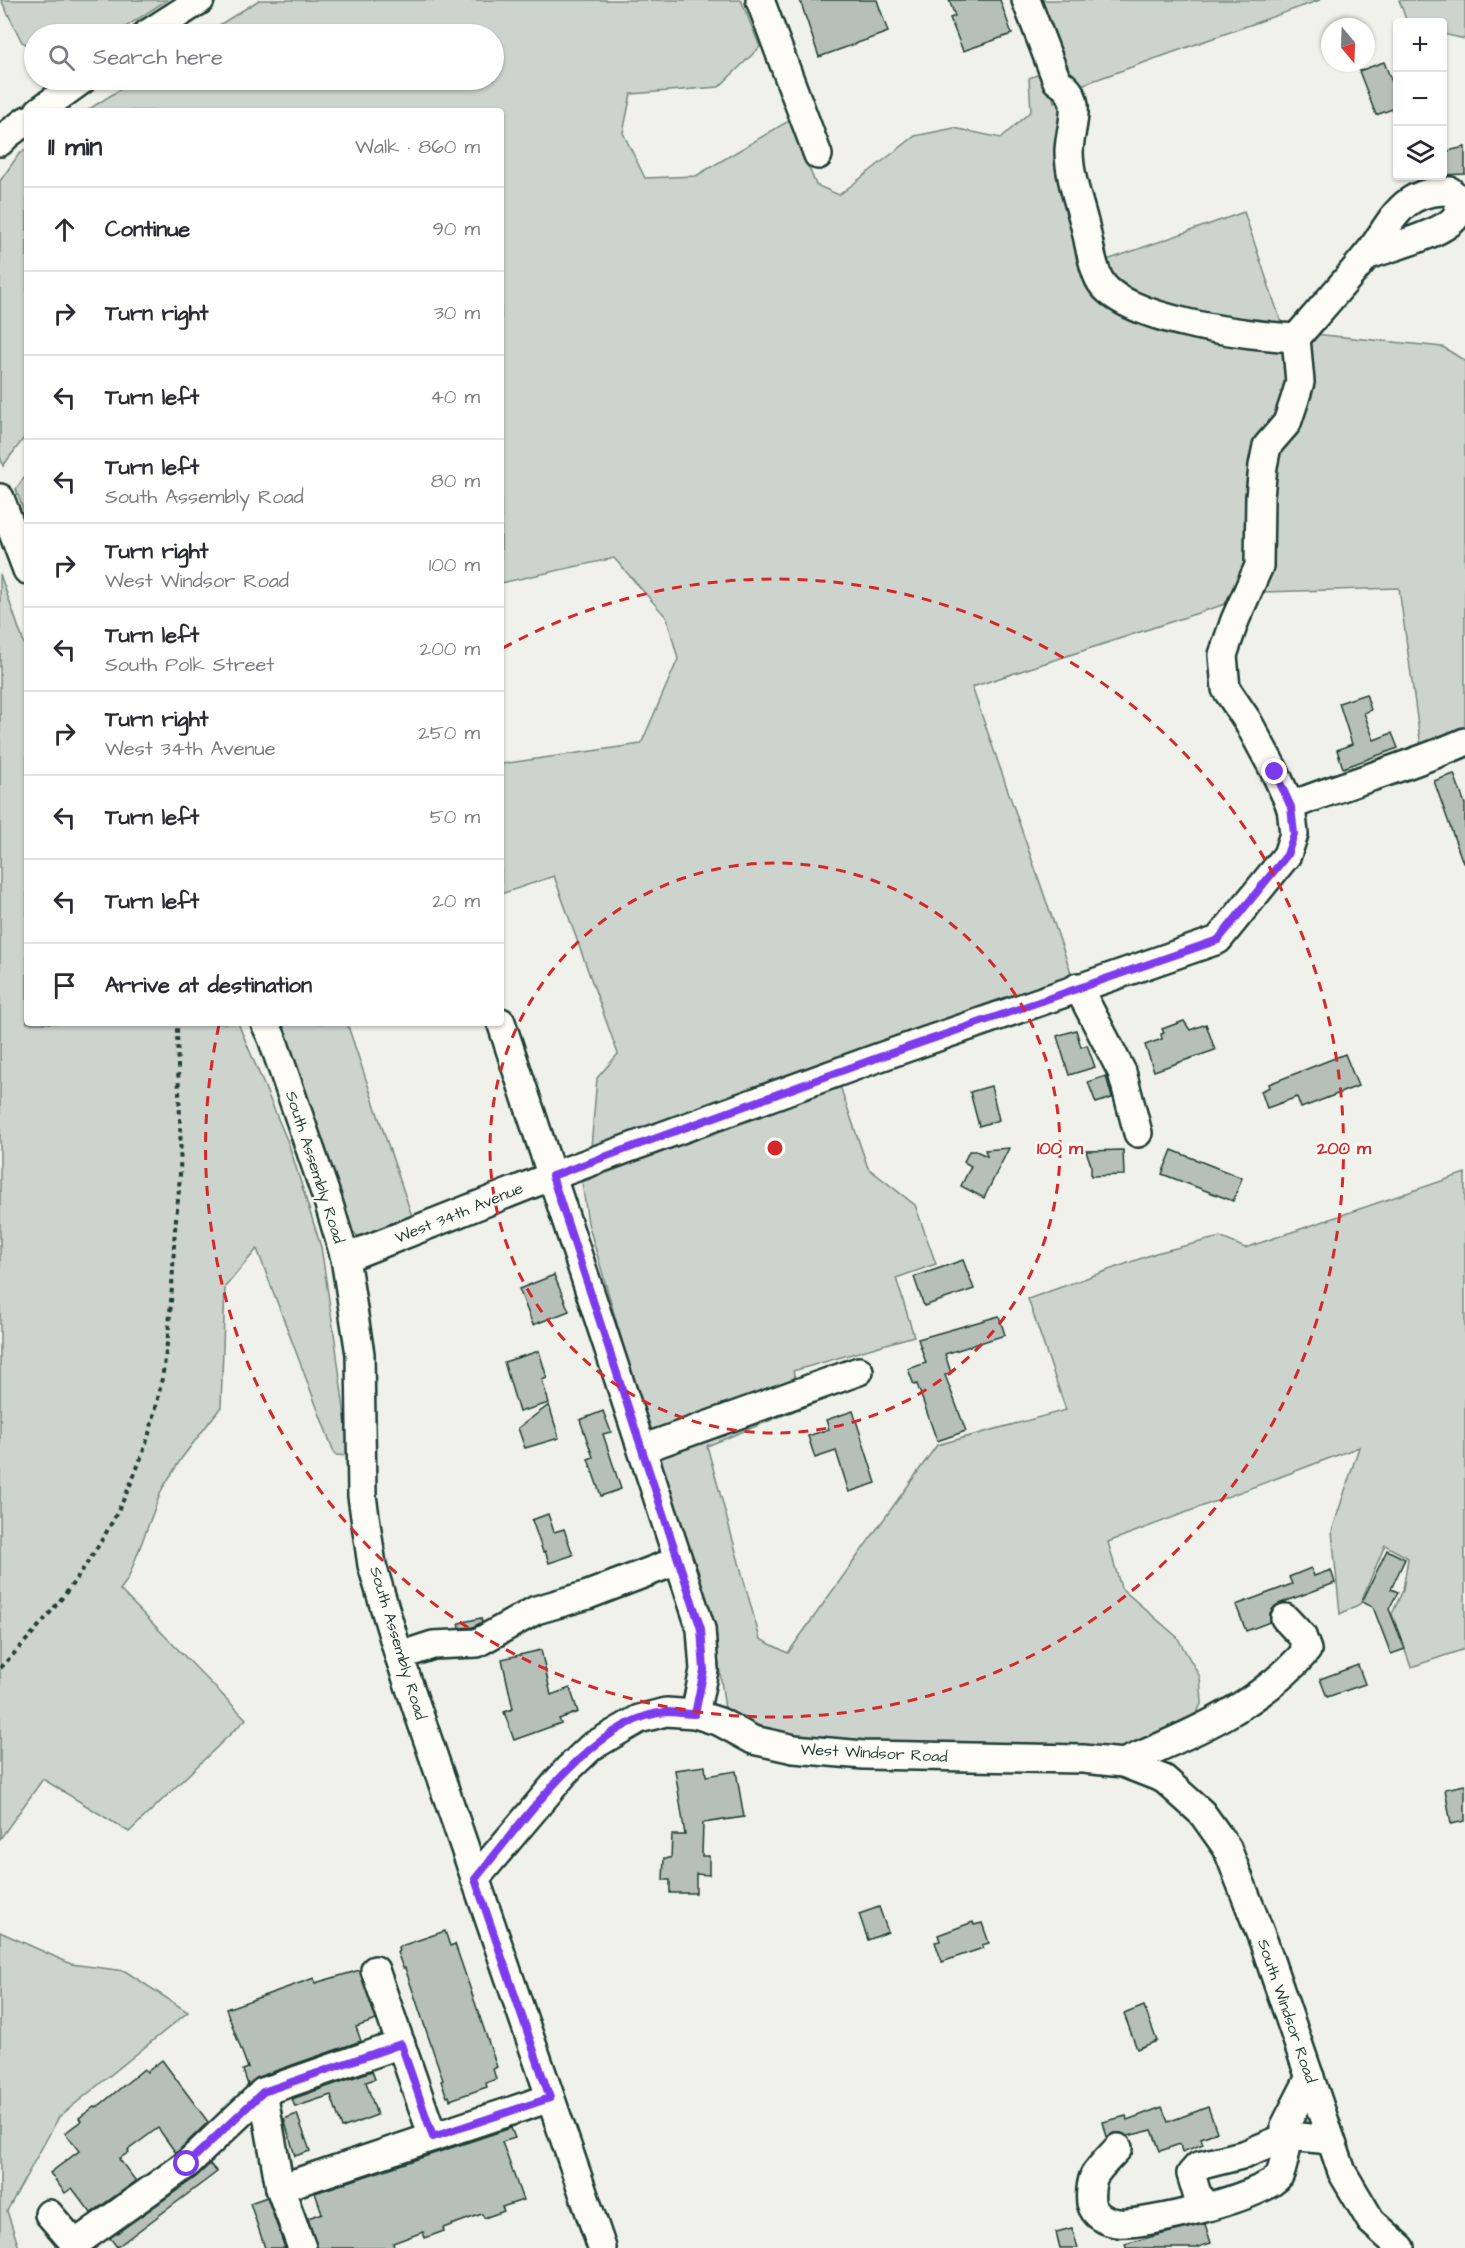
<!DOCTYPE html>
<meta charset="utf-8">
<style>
body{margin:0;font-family:"Architects Daughter",sans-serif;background:#f7f7f7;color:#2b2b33}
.controls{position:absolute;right:18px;top:18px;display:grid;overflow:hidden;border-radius:6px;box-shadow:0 2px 4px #0004}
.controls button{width:54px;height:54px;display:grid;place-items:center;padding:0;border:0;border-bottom:2px solid #e1e1e2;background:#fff;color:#2b2b33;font:30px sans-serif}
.compass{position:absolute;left:1321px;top:18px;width:54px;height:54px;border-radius:50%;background:#fff;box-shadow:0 2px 4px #0004;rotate:161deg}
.stop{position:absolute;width:18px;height:18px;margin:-14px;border:4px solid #7c3aed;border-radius:50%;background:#fff}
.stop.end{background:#7c3aed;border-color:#fff;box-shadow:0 2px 6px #0008}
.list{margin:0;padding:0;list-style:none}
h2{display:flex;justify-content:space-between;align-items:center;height:78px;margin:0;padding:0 24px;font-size:26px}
h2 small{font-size:20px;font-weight:400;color:#7c7c81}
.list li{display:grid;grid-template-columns:39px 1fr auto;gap:18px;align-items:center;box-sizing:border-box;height:84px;padding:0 24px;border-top:2px solid #e1e1e2}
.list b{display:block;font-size:22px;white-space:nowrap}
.list p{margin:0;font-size:20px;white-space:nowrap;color:#7c7c81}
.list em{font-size:20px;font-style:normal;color:#7c7c81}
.icon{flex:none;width:33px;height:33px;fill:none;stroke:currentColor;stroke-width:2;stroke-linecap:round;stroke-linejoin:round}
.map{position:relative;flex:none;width:1465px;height:2248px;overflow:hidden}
.search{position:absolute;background:#fff;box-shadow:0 2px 4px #0004;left:24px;top:24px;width:480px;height:66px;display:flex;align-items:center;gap:15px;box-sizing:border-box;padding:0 21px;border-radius:33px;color:#7c7c81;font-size:22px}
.panel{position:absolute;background:#fff;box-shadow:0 2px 4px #0004;left:24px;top:108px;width:480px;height:918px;border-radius:6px}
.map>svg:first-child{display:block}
.green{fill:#cdd3cd;stroke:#768880;stroke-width:1.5}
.building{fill:#b6bfb8;stroke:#1f3d34;stroke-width:1.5}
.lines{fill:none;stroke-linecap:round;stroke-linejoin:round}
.minor-casing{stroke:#1f3d34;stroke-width:32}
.path{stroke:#1f3d34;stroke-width:4;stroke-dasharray:4.5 4.5;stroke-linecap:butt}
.minor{stroke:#fdfcf7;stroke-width:27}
.route{stroke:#7c3aed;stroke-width:8}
.ring{fill:none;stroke:#d62828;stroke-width:3;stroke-dasharray:10 8}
.labels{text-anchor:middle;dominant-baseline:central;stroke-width:4.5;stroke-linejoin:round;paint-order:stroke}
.street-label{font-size:16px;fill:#1f3d34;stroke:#fdfcf7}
.centre{fill:#d62828;stroke:#fdfcf7;stroke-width:3}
.ring-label{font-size:18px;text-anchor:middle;font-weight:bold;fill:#d62828;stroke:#fdfcf7;stroke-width:4.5;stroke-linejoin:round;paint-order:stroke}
</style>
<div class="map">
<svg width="1465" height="2248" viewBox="0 0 1465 2248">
<rect width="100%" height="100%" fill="#f0f1eb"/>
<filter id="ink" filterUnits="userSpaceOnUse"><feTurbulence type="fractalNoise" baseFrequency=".0167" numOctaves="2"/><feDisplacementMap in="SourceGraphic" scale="12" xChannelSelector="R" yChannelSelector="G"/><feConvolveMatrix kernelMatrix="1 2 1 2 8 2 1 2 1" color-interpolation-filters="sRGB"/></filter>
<g filter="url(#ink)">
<!-- green -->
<g class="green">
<path d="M1 0H167L115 34H34V48L22 42Z"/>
<path d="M259 0H741L760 47 719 87 631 94 623 133 645 178 696 176 790 120 816 185 839 195 915 136 954 128 1001 138 1031 111 1029 78 1047 71 1054 102 1067 90 1037 0H1320L1067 90 1090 266 1244 212 1284 331 1443 347 1465 361V729L1421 747 1399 588 1262 592 972 687 1074 981 824 1062 591 1147 597 1078 618 1054 554 876 501 894V764L641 744 678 659 667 618 614 558 501 583V111H86L135 80H494V34H205Z"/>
<path d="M1399 0H1465V39L1443 34 1442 22H1407Z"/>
<path d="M27 149V434L3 466 0 456V181L19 154Z"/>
<path d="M27 473V520L16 489Z"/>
<path d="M0 574 27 652V1023H238L289 1145 321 1247 335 1340 350 1456 335 1455 257 1249 225 1287 221 1407 181 1459 162 1489 128 1579 120 1590 246 1719 129 1832 43 1779 0 1839Z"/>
<path d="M282 1023H347L414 1222 363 1241 350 1229Z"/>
<path d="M840 1086 868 1168 915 1205 936 1264 896 1278 914 1336 793 1371 804 1407 707 1446 760 1639 788 1653 937 1445 1066 1410 1028 1299 1156 1253 1220 1237 1245 1248 1465 1173V1649L1411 1667 1392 1614 1403 1590 1408 1558 1385 1545 1360 1604 1340 1614 1332 1531 1359 1447 1108 1542 1121 1588 1177 1637 1200 1677 1202 1702 1190 1727 1128 1752 1029 1743 864 1745 772 1734 747 1727 725 1709 714 1630 642 1410 588 1223 582 1182Z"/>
<path d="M0 1932 71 1964 125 1971 188 2012 59 2117 7 2211 19 2248H0Z"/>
</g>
<!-- building -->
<g class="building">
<path d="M800 0H877L888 32 819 57Z"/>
<path d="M949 0H1000L1012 34 963 51 950 18 955 16Z"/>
<path d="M1384 62 1398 97V107L1376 115 1359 71Z"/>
<path d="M1465 147V174L1443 175V152Z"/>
<path d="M1366 694 1371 710 1364 713 1374 740 1392 733 1398 748 1343 768 1337 750 1352 744 1339 703Z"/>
<path d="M1454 774 1465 804V863H1463L1434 781Z"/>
<path d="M1184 1021 1190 1030 1206 1024 1215 1050 1154 1071 1145 1045 1162 1039 1161 1034 1164 1033 1162 1029Z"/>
<path d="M1076 1030 1081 1047 1087 1045 1095 1067 1069 1075 1057 1036Z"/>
<path d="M1345 1054 1358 1086 1301 1108 1297 1097 1267 1108 1261 1091 1270 1087 1269 1084Z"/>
<path d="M1106 1076 1112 1098 1096 1103 1088 1082Z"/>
<path d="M991 1086 999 1120 979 1126 970 1092Z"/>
<path d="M1009 1148 984 1198 961 1186 971 1166 964 1162 969 1151H976L987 1156 985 1150Z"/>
<path d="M1123 1150 1124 1175 1091 1176V1165L1086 1151Z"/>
<path d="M1172 1150 1242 1178 1233 1201 1162 1174Z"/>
<path d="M963 1260 974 1289 924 1306 914 1277Z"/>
<path d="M554 1275 569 1311 533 1325 519 1289Z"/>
<path d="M999 1316 1005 1335 945 1354 951 1373 945 1375 966 1431 937 1441 917 1384 914 1385 908 1369 926 1363 918 1339Z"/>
<path d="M539 1351 547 1378 542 1380 549 1403 519 1412 504 1362Z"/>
<path d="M549 1405 559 1438 525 1448 518 1428Z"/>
<path d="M603 1411 611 1432 603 1434 621 1489 601 1496 588 1459 593 1457 580 1420Z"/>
<path d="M853 1411 876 1483 849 1492 836 1451 815 1458 808 1436 829 1429 826 1420Z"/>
<path d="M548 1514 554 1532 564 1529 573 1555 549 1563 545 1551 543 1552 532 1520Z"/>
<path d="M1387 1550 1405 1559 1391 1589 1398 1592 1389 1609 1405 1649 1391 1654 1373 1607 1362 1602Z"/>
<path d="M1311 1568 1314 1576 1331 1570 1335 1583 1281 1603 1275 1606 1270 1613V1622L1246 1631 1236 1605 1292 1584 1289 1577Z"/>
<path d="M481 1618 482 1622 473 1627 460 1628 459 1623Z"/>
<path d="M541 1650 551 1695 570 1688 578 1712 559 1719 561 1723 514 1740 504 1712 513 1709 502 1659Z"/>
<path d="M1358 1665 1365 1684 1327 1697 1320 1679Z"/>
<path d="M705 1766 706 1776 736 1771 744 1817 703 1823 702 1856H709V1875L696 1874V1893H670V1880H663L664 1858H671L672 1835H685L675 1770Z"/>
<path d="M1465 1785V1821L1451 1824 1445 1789Z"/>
<path d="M879 1907 888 1932 868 1940 859 1914Z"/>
<path d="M973 1922 974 1925 982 1923 989 1943 982 1945 983 1948 942 1962 935 1942 940 1941 938 1935Z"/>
<path d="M445 1931 450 1946 455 1944 497 2067 493 2069 496 2079 486 2083 487 2087 450 2100 449 2096 447 2097 441 2081 443 2080 405 1968H403L397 1952 399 1951 398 1947Z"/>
<path d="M360 1970 376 2020 356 2027 361 2041 258 2077 248 2085 243 2070 248 2068 226 2009 314 1978 315 1983Z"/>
<path d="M1144 2006 1157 2041 1137 2049 1124 2014Z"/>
<path d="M162 2060 208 2122 176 2153 158 2128 128 2150 129 2152 119 2159 136 2181 91 2213 72 2188 65 2193 50 2173 79 2151 65 2133 81 2121 79 2118 94 2107 96 2108 144 2069 147 2072Z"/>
<path d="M372 2071 375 2079 366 2082 377 2115 342 2128 331 2095 295 2107 292 2099Z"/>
<path d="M1162 2107 1168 2122 1208 2107 1217 2132 1201 2138 1203 2144 1182 2152 1180 2144 1160 2151 1152 2130 1128 2136 1121 2133H1114L1107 2137 1103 2122 1126 2116 1127 2120Z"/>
<path d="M297 2114 310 2151 295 2156 284 2119Z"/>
<path d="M511 2128 515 2138 502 2142 523 2200 502 2207 504 2211 484 2218 482 2214 443 2228 444 2231 425 2238 423 2232 393 2243 394 2248H317L308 2218 322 2213 315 2193Z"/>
<path d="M210 2164 217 2172 117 2247 110 2238 196 2177Z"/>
<path d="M267 2197 285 2248H265L250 2203Z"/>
<path d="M1205 2224 1211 2243 1195 2248H1126L1125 2244 1154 2236Z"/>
<path d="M1072 2228 1078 2248H1060L1056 2232Z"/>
</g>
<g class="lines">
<!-- minor casing -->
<g class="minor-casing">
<g id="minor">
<path d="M760 0 818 155"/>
<path d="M1026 0 1057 81C1086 98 1070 124 1069 151 1069 175 1078 199 1084 222 1089 240 1091 263 1099 279 1120 321 1253 336 1296 338 1321 309 1347 280 1371 250 1384 233 1395 208 1415 198 1426 192 1438 191 1450 191L1459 200C1459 205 1459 211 1457 215 1448 233 1387 248 1366 256"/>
<path d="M147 34 200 0"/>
<path d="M39 111 82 80"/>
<path d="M0 142 7 135 27 120"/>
<path d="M0 498 27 570"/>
<path d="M1290 806C1348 783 1408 767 1465 742"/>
<path d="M1078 987 1122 1072 1138 1133"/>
<path d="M501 1022 701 1629 704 1670 695 1714"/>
<path d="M265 1023 272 1038 328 1201 345 1258 360 1354 362 1496 372 1565 399 1656 602 2248"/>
<path d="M345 1258 552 1176 877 1058 1218 940 1287 855 1294 834 1291 807 1275 772 1247 720 1226 689 1223 655 1235 620 1259 566 1260 497 1263 466 1267 446 1287 423 1295 399 1300 382 1296 338"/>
<path d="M642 1449 859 1371"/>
<path d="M399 1656 433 1645 477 1643 536 1610 588 1595 677 1561"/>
<path d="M1123 1763C1189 1735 1260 1706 1307 1650L1302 1636 1285 1618"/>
<path d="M475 1879 568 1769 591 1747 639 1719 666 1712 695 1714 720 1722 753 1740 794 1749 864 1755 1083 1759 1123 1763 1164 1779 1202 1813 1227 1848 1264 1943 1342 2172 1371 2221 1401 2248"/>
<path d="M375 1970 433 2137"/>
<path d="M1310 2077 1285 2126 1289 2136 1330 2140"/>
<path d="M263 2092 280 2188"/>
<path d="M1118 2148C1111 2156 1100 2166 1094 2176 1091 2183 1090 2195 1091 2203 1094 2215 1106 2222 1118 2223 1144 2226 1264 2197 1279 2176 1284 2168 1286 2146 1289 2136"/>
<path d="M1208 2206 1197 2194 1191 2174 1198 2166 1246 2154 1289 2136"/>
<path d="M49 2214 75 2244 187 2164 263 2092 401 2044"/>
<path d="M302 2248 280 2188 550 2098"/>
</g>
</g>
<!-- path -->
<path class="path" d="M0 1668C59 1608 109 1543 139 1463 166 1393 171 1319 174 1245 175 1221 179 1197 180 1173 182 1123 177 1073 177 1023"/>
<!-- minor -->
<use href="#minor" class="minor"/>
</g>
</g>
<g class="lines" filter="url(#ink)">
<!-- route -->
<path class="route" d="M187 2164 263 2092 401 2044 433 2137 550 2098 475 1879C519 1827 595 1716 667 1712 676 1712 686 1714 695 1714L704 1670 701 1629 552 1176 877 1058 1218 940 1287 855 1294 834 1291 807 1275 772"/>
</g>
<!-- distance rings -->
<g class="ring">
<circle cx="775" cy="1148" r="285"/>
<path d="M503 648A569 569 0 1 1 219 1025"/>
</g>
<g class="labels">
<!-- street labels -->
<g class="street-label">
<text transform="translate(315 1167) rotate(72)">South Assembly Road</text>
<text transform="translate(459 1213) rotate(-22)">West 34th Avenue</text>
<text transform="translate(398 1643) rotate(73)">South Assembly Road</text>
<text transform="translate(874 1753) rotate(3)">West Windsor Road</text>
<text transform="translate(1287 2011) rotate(71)">South Windsor Road</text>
</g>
</g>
<circle cx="775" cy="1148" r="9" class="centre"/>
<g class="ring-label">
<text x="1060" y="1154">100 m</text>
<text x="1344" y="1154">200 m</text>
</g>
</svg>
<div class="controls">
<button>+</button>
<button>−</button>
<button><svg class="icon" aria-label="layers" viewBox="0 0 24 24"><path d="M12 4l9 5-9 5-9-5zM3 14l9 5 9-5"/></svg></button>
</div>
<svg class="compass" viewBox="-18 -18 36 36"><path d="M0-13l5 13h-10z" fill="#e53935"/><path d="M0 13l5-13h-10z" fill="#7c7c81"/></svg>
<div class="stop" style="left:187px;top:2164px"></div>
<div class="stop end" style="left:1275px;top:772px"></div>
<div class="search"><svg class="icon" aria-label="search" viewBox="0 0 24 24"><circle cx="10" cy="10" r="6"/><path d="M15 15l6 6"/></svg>Search here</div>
<section class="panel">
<h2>11 min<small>Walk · 860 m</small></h2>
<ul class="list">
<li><svg class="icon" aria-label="ahead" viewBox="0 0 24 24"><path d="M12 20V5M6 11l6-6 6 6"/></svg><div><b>Continue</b></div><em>90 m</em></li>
<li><svg class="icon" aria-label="right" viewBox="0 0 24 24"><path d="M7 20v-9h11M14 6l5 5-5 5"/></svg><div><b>Turn right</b></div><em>30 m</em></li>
<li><svg class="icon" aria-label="left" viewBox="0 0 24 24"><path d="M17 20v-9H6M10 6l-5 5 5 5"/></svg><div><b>Turn left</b></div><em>40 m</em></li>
<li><svg class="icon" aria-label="left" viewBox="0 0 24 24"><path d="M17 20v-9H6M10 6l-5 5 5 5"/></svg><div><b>Turn left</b><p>South Assembly Road</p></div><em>80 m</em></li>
<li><svg class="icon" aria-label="right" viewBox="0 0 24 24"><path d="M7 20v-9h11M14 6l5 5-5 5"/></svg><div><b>Turn right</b><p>West Windsor Road</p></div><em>100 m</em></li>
<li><svg class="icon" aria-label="left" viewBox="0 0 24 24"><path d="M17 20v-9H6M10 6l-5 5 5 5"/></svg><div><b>Turn left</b><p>South Polk Street</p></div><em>200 m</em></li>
<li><svg class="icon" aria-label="right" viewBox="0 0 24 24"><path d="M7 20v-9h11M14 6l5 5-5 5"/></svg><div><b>Turn right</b><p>West 34th Avenue</p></div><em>250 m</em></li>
<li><svg class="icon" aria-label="left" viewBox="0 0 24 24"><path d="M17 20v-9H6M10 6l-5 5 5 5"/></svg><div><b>Turn left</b></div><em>50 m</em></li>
<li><svg class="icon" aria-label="left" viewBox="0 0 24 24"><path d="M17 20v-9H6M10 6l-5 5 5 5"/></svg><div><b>Turn left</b></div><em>20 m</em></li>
<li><svg class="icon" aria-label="arrive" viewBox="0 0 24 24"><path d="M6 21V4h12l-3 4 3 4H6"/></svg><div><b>Arrive at destination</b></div></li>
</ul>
</section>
</div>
